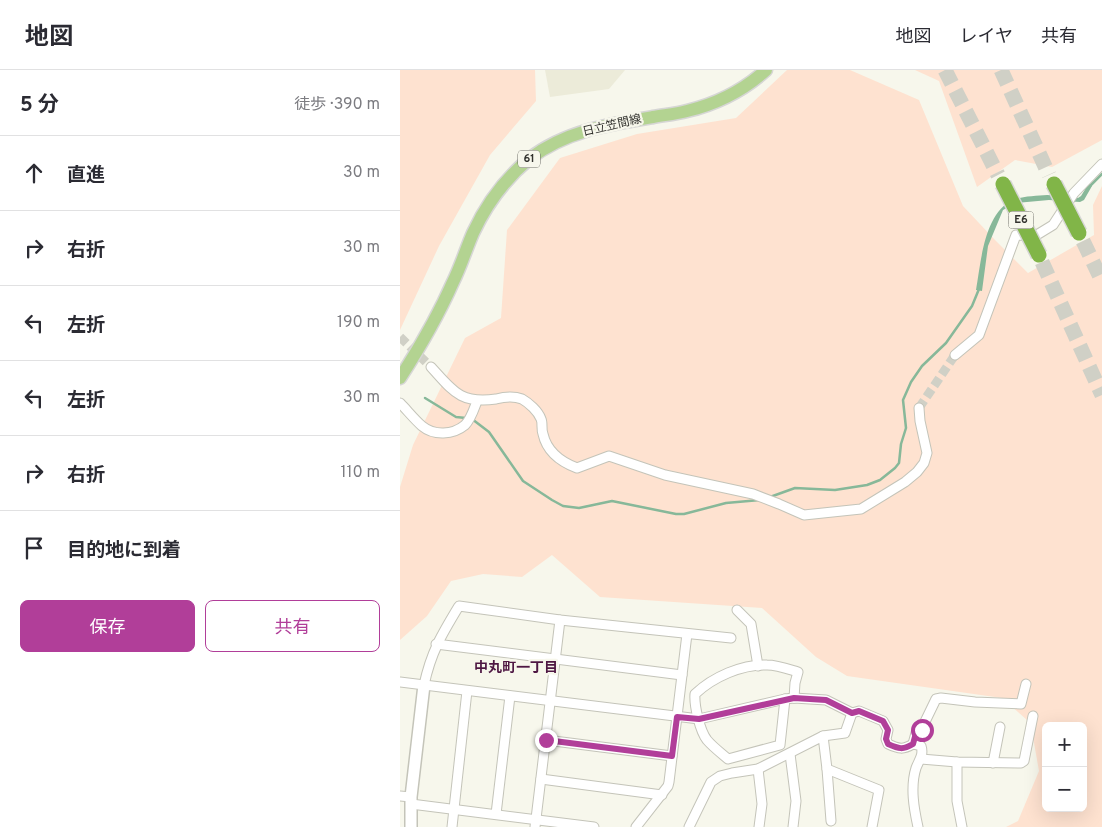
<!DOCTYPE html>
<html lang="ja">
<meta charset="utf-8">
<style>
body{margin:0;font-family:Overpass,"Noto Sans JP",sans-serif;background:#f2f2f3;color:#2b2b33}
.controls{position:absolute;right:15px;bottom:15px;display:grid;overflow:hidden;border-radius:8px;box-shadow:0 5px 20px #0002}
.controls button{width:45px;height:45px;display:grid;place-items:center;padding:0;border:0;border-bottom:1px solid #e1e1e2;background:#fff;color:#2b2b33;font:25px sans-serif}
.stop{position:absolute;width:15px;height:15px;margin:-11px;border:4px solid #b13e99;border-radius:50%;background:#fff}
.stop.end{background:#b13e99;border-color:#fff;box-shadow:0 1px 5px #0008}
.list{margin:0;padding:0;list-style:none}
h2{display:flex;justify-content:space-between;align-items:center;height:65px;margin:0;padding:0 20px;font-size:21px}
h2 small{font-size:16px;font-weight:400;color:#7c7c81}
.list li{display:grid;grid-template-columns:32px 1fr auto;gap:15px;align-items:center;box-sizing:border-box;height:75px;padding:0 20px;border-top:1px solid #e1e1e2}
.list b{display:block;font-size:19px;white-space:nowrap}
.list em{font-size:16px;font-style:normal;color:#7c7c81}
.actions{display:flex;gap:10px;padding:15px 20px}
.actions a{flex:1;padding:11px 0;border:1px solid #b13e99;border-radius:8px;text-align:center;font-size:18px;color:#b13e99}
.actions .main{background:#b13e99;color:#fff}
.icon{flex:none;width:28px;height:28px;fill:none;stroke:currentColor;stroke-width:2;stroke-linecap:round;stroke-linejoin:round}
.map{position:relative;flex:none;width:702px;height:757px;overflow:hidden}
header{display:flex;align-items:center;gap:30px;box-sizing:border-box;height:70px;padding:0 25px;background:#fff;border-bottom:1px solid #e1e1e2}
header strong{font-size:24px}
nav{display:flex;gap:28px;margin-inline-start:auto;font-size:18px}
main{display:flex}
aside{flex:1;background:#fff}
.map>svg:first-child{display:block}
.built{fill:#ecebd9}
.green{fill:#fee2d0;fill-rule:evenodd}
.water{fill:#87b899}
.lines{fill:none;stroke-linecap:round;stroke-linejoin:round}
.stream{stroke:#87b899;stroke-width:2.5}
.street-tunnel{stroke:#d0d0c6;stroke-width:9;stroke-dasharray:9 4.5;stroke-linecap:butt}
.highway-tunnel{stroke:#d0d0c6;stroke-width:15;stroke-dasharray:15 8;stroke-linecap:butt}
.street-casing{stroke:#c4c4b9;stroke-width:11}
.secondary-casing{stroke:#c4c4b9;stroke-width:14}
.primary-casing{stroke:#d6d6d5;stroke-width:15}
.street{stroke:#fff;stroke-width:9}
.secondary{stroke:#fff;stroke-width:11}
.primary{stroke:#b3d391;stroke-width:12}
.highway-bridge-casing{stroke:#d6d6d5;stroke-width:18;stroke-linecap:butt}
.highway-bridge{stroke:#81b548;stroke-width:15}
.route{stroke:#b13e99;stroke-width:6}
.labels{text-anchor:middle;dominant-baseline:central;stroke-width:4.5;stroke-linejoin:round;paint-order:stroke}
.shield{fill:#f7f7ec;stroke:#6d6d67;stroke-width:1}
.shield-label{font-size:11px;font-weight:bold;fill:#32322e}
.street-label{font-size:12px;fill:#32322e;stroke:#f7f7ec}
.neighbourhood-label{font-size:14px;font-weight:bold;fill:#4e1743;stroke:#f7f7ec}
</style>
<header>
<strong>地図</strong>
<nav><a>地図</a><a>レイヤ</a><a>共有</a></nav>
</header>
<main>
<aside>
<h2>5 分<small>徒歩 · 390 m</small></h2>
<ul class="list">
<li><svg class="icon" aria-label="ahead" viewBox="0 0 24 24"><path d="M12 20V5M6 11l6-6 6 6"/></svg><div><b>直進</b></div><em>30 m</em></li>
<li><svg class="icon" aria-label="right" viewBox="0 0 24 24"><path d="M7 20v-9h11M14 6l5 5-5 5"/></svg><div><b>右折</b></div><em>30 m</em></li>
<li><svg class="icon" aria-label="left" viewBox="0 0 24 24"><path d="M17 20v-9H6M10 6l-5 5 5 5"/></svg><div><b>左折</b></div><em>190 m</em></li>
<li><svg class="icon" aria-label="left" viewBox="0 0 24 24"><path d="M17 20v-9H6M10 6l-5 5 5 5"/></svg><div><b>左折</b></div><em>30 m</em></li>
<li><svg class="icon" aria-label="right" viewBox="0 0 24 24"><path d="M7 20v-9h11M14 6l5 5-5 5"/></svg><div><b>右折</b></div><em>110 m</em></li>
<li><svg class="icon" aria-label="arrive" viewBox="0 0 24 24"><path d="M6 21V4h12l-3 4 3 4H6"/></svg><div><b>目的地に到着</b></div></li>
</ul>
<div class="actions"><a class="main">保存</a><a>共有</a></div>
</aside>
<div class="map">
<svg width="702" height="757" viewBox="0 0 702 757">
<rect width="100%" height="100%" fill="#f7f7ec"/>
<!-- built -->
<path class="built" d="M145 0H225L209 19 150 27Z"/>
<!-- green -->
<g class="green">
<path d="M0 0H135L136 31 90 85 39 176 0 260Z"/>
<path d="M387 0H450L519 30 563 136 595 170 628 203 694 165 693 135 702 116V757H606L618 751 639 701 631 656 627 650 602 628 447 606 416 587 362 538 200 527 152 485 122 507 83 504 51 511 27 546 0 570V417L13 375 65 268 101 248 107 160 160 88 237 64 336 48ZM646 656H683V738H646Z"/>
<path d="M515 0H702V70L652 97 615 90 577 117 539 11Z"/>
</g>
<!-- water -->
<path class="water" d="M689 113 692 116 684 130 680 132 649 130 616 133 603 140 588 176 582 221 576 220C581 192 584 143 613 130 622 126 637 126 647 125 658 125 668 128 678 128L681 126Z"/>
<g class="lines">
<!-- stream -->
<g class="stream">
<path d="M689 117 702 104"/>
<path d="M25 328 56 347 66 348"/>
<path d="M72 349 89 362 123 411 152 430 163 436 179 438 212 431 276 444H284L326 433 360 430"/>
<path d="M370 427 395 418 435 420 467 415 480 410 495 398 499 393 501 374 506 358 503 330 511 312 522 296 546 273 572 236 579 219"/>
</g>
<!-- street-tunnel -->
<g class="street-tunnel">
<path d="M0 267 31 297"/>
<path d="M519 338 555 285"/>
</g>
<!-- highway-tunnel -->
<g class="highway-tunnel">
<path d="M545 0 598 105"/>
<path d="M601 0 649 105"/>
<path d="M683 171 702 211"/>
<path d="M642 192 702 325"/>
</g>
<!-- street casing -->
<g class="street-casing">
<g id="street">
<path d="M555 285 579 265 616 165 635 166 653 155 674 123 702 94"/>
<path d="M31 297C53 321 60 334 96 329 104 327 114 326 122 329 129 333 138 341 141 349 143 353 141 359 143 364 147 382 161 392 177 398L209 386 265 405 353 424 379 434 404 445 461 439 505 412 517 402 524 393 527 383 520 351 519 338"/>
<path d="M0 333C7 340 14 349 22 356 34 366 53 365 65 355 71 349 74 339 77 331"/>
<path d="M337 540 351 554 358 596"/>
<path d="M36 574 282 605"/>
<path d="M0 612 299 649 385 629 394 628 426 630 452 643 459 641 483 651 488 660 486 669 488 674C499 679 503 680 513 674L521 676C524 685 519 690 516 698 510 717 514 739 518 757"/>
<path d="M24 615C31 582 42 564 59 536L160 550 331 568"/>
<path d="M385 629 380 675 328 689C321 683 313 677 307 670 300 661 294 636 295 624 313 607 342 594 367 595 377 595 388 599 398 602L395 613 394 628"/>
<path d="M423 666 445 663 452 643"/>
<path d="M146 670 272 686"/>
<path d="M513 674 516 663 521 660 536 629 541 628 575 632 621 634 626 614"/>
<path d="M390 684 396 731 393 757"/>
<path d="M521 689 557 692 621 693 624 691 633 646"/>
<path d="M557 692V731L562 757"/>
<path d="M593 693 600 657"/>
<path d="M358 699 362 734 359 757"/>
<path d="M427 699 431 751"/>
<path d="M141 709 262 725"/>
<path d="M0 726 11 727"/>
<path d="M11 734 194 757"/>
<path d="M96 744 110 626"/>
<path d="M52 757 67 621"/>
<path d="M135 757 160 550"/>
<path d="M236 757 268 716 269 712 287 564"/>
<path d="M289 757 311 712 320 706 332 703 358 699 423 666 427 699 479 720 472 757"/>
</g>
</g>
<!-- secondary casing -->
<g class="secondary-casing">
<path id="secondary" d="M11 757V727L24 615"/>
</g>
<!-- primary casing -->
<g class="primary-casing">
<path id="primary" d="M0 308C20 277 38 246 53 212 61 196 66 179 73 163 86 135 105 109 129 89 165 61 210 54 253 47 264 45 276 44 287 41 316 34 344 20 366 0"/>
</g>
<!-- street -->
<use href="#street" class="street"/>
<!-- secondary -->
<use href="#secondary" class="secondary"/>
<!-- primary -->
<use href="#primary" class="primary"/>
<!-- highway-bridge casing -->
<g class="highway-bridge-casing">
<g id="highway-bridge">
<path d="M603 114 639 185"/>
<path d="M654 114 679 163"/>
</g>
</g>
<!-- highway-bridge -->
<use href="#highway-bridge" class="highway-bridge"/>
</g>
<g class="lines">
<!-- route -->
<path class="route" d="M146 670 272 686 277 647 299 649 394 628 426 630 452 643 459 641 483 651 488 660 486 669 488 674C499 679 503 680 513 674L516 663 522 660"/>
</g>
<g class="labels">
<!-- shield labels -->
<g class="shield">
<rect x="118" y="80.5" width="22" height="17" rx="4"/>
<rect x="608.5" y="141.5" width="25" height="17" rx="4"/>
</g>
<g class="shield-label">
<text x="129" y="89">61</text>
<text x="621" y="150">E6</text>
</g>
<!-- street labels -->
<g class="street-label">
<text transform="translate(212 56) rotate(-13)">日立笠間線</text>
</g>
<!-- neighbourhood labels -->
<g class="neighbourhood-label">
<text x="116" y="598">中丸町一丁目</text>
</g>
</g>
</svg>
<div class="controls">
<button>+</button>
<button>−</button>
</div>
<div class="stop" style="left:522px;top:660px"></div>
<div class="stop end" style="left:146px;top:670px"></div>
</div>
</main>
